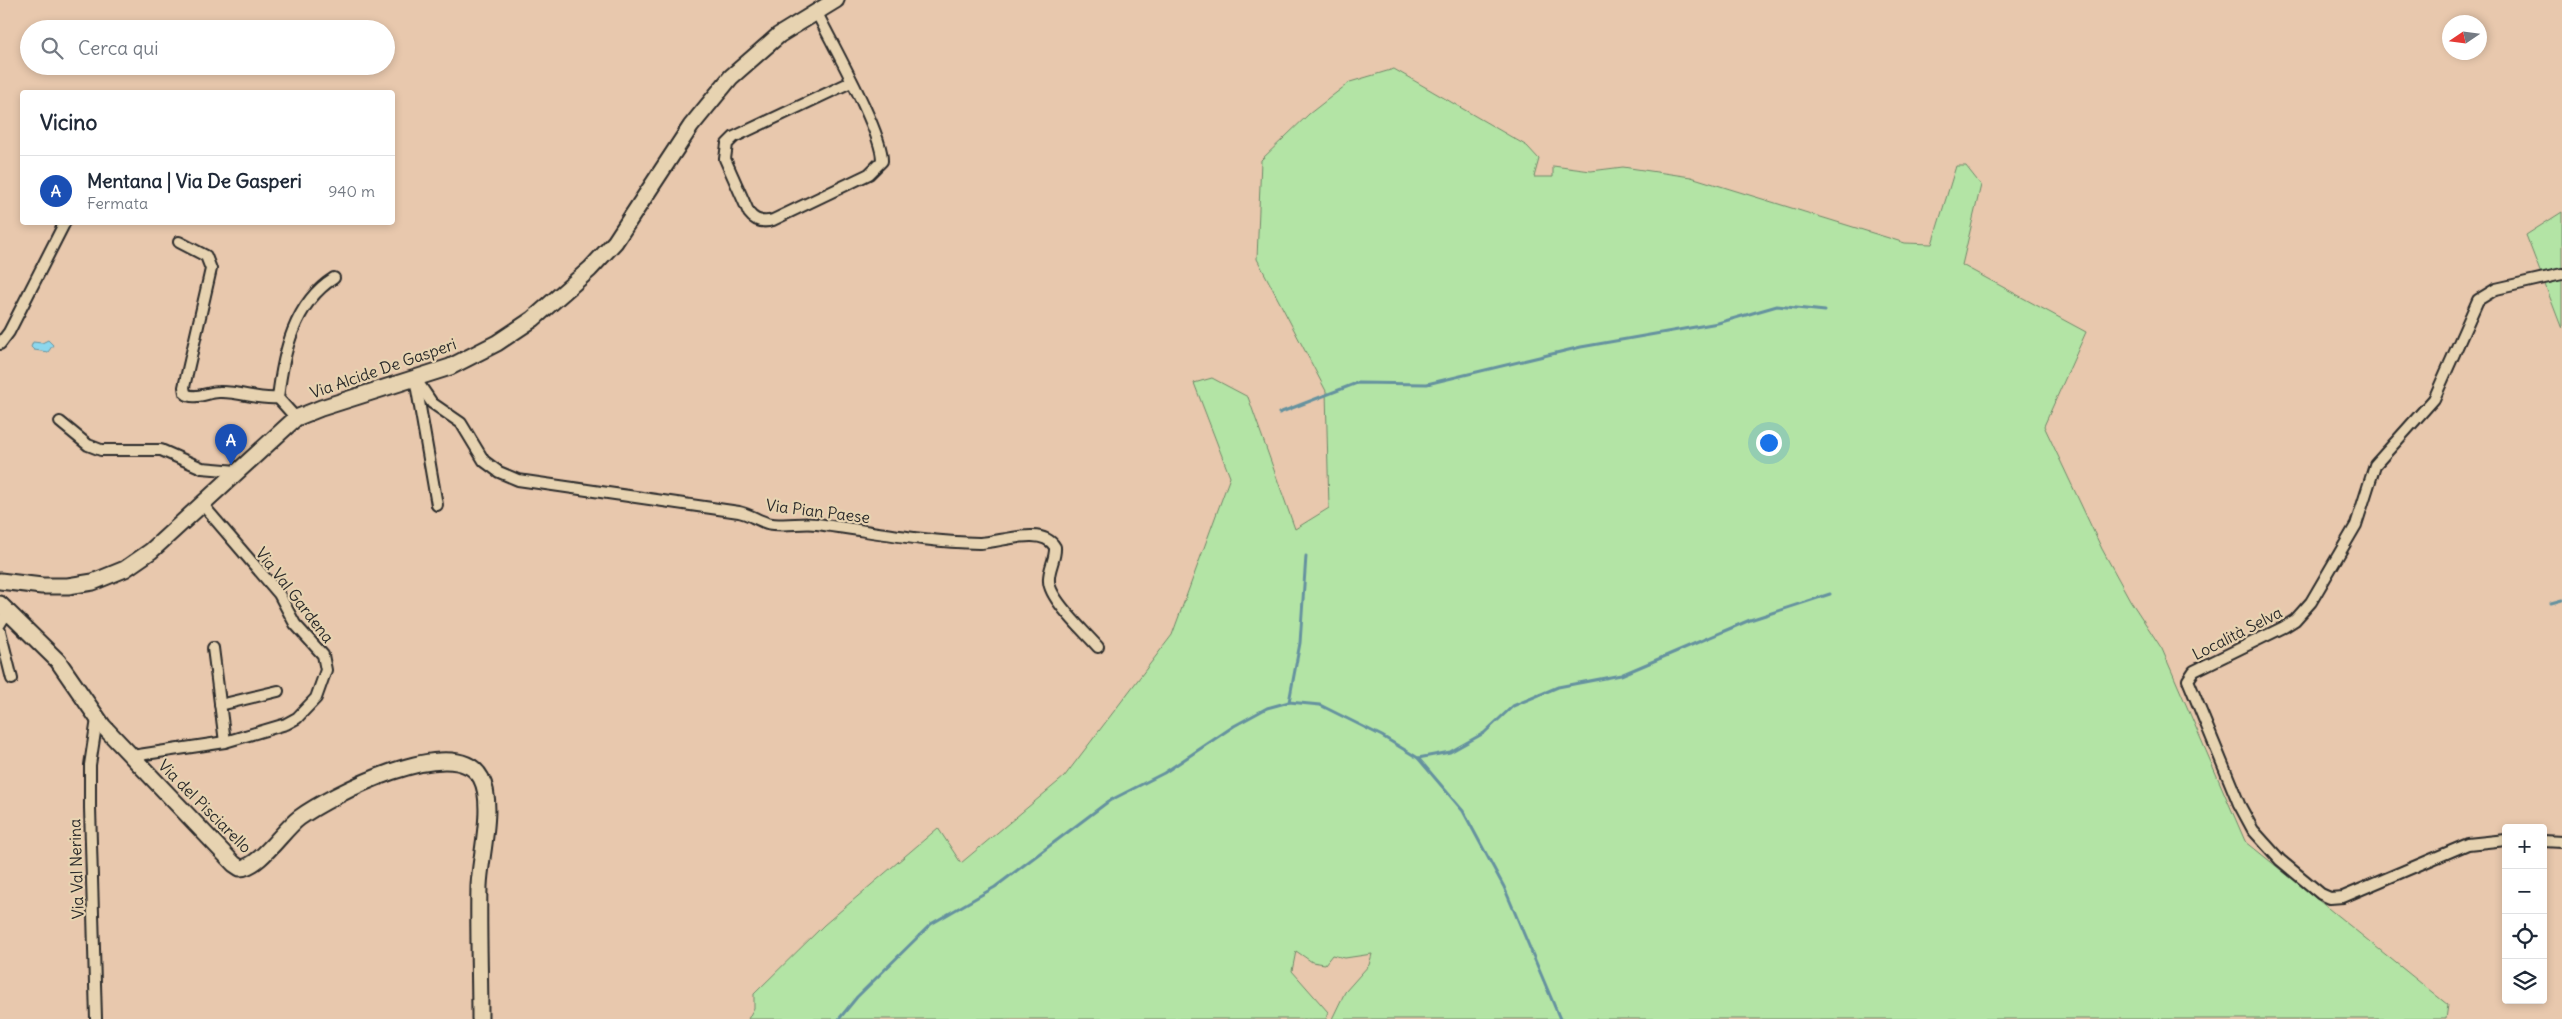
<!DOCTYPE html>
<html lang="it">
<meta charset="utf-8">
<style>
body{margin:0;font-family:Delius,sans-serif;background:#f2f2f3;color:#1f2937}
.controls{position:absolute;right:15px;bottom:15px;display:grid;overflow:hidden;border-radius:5px;box-shadow:0 2px 8px #0003}
.controls button{width:45px;height:45px;display:grid;place-items:center;padding:0;border:0;border-bottom:1px solid #e0e1e3;background:#fff;color:#1f2937;font:25px sans-serif}
.compass{position:absolute;left:2442px;top:15px;width:45px;height:45px;border-radius:50%;background:#fff;box-shadow:0 2px 8px #0003;rotate:257deg}
.you{position:absolute;left:1768px;top:442px;width:18px;height:18px;margin:-12px;border:4px solid #fff;border-radius:50%;background:#1a73e8;box-shadow:0 0 0 8px #1a73e833}
.badge{display:grid;place-items:center;width:32px;height:32px;border-radius:50%;background:#7c3aed;color:#fff;font-size:16px;font-weight:700}
.pin{position:absolute;translate:-50% -41px;filter:drop-shadow(0 1px 2px #0008)}
.pin::after{content:'';position:absolute;top:26px;width:18px;height:15px;background:inherit;clip-path:polygon(0 0,100% 0,50% 100%)}
.list{margin:0;padding:0;list-style:none}
h2{display:flex;justify-content:space-between;align-items:center;height:65px;margin:0;padding:0 20px;font-size:21px}
h2 small{font-size:16px;font-weight:400;color:#747a83}
.list li{display:grid;grid-template-columns:32px 1fr auto;gap:15px;align-items:center;box-sizing:border-box;height:70px;padding:0 20px;border-top:1px solid #e0e1e3}
.list b{display:block;font-size:19px;white-space:nowrap}
.list p{margin:0;font-size:16px;white-space:nowrap;color:#747a83}
.list em{font-size:16px;font-style:normal;color:#747a83}
.icon{flex:none;width:28px;height:28px;fill:none;stroke:currentColor;stroke-width:2;stroke-linecap:round;stroke-linejoin:round}
.map{position:relative;flex:none;width:2562px;height:1019px;overflow:hidden}
.search{position:absolute;background:#fff;box-shadow:0 2px 8px #0003;left:20px;top:20px;width:375px;height:55px;display:flex;align-items:center;gap:12px;box-sizing:border-box;padding:0 18px;border-radius:28px;color:#747a83;font-size:19px}
.panel{position:absolute;background:#fff;box-shadow:0 2px 8px #0003;left:20px;top:90px;width:375px;height:135px;border-radius:5px}
.map>svg:first-child{display:block}
.green{fill:#b3e4a5;stroke:#6f8868}
.water{fill:#8cd7ed;stroke:#65929f}
.lines{fill:none;stroke-linecap:round;stroke-linejoin:round}
.stream{stroke:#65929f;stroke-width:3}
.street-casing{stroke:#2b2b2b;stroke-width:14}
.secondary-casing{stroke:#2b2b2b;stroke-width:19}
.street{stroke:#e7d3b1;stroke-width:10}
.secondary{stroke:#e7d3b1;stroke-width:15}
.labels{text-anchor:middle;dominant-baseline:central;stroke-width:4.5;stroke-linejoin:round;paint-order:stroke}
.street-label{font-size:16px;fill:#2b2b2b;stroke:#e7d3b1}
</style>
<div class="map">
<svg width="2562" height="1019" viewBox="0 0 2562 1019">
<rect width="100%" height="100%" fill="#e8c8ad"/>
<filter id="ink" filterUnits="userSpaceOnUse"><feTurbulence type="fractalNoise" baseFrequency=".02" numOctaves="2"/><feDisplacementMap in="SourceGraphic" scale="10" xChannelSelector="R" yChannelSelector="G"/><feConvolveMatrix kernelMatrix="1 2 1 2 8 2 1 2 1" color-interpolation-filters="sRGB"/></filter>
<g filter="url(#ink)">
<!-- green -->
<g class="green">
<path d="M1394 69 1527 146 1539 159 1534 177H1553V166L1591 171 1623 167 1691 177 1905 243 1932 244 1956 166H1966L1981 185 1962 265 2086 332 2044 426 2102 549 2130 600 2162 649 2245 841 2448 1005 2446 1019H1332L1345 992 1369 965 1372 954 1345 958 1332 955 1325 964 1312 962 1296 951 1292 971 1328 1012 1326 1019H748L754 1008V994L824 925 938 828 961 863 1064 777 1172 635 1230 477 1194 383 1212 378 1248 397 1295 529 1329 508 1326 391 1257 259 1261 160 1309 114 1350 82Z"/>
<path d="M2562 212V329L2526 235Z"/>
</g>
<!-- water -->
<path class="water" d="M48 340 53 345 48 352 34 350 31 347 33 342 42 343Z"/>
<g class="lines">
<!-- stream -->
<g class="stream">
<path d="M1279 413 1357 383 1427 384 1581 347 1718 323 1777 306 1825 311"/>
<path d="M2551 603 2562 600"/>
<path d="M1289 702 1300 643 1306 556"/>
<path d="M1418 758 1450 752 1484 733 1513 706 1558 687 1621 675 1750 620 1830 594"/>
<path d="M839 1019 857 997 931 924 995 887 1109 801 1164 773 1234 726 1267 708 1289 702 1320 705 1382 736 1418 758 1463 811 1504 887 1560 1019"/>
</g>
<!-- street casing -->
<g class="street-casing">
<g id="street">
<path d="M816 11C831 42 883 133 882 161L869 174 773 220C763 223 755 221 749 213L725 159 727 144 734 137 851 82"/>
<path d="M179 242 206 256 211 269 184 387 185 393C193 401 208 392 219 392 239 391 257 400 278 398"/>
<path d="M0 344 9 332 65 222"/>
<path d="M415 378 432 403 461 423 484 461 499 472 518 480 739 512C749 514 757 520 767 523 783 527 801 522 817 524 871 531 924 542 979 543 999 543 1042 525 1055 547 1056 559 1048 569 1049 581 1049 599 1086 633 1098 647"/>
<path d="M416 384 437 505"/>
<path d="M296 418 278 398C283 354 294 303 334 278"/>
<path d="M60 422 88 445 101 450H161L202 468 237 471"/>
<path d="M0 624 3 619 11 613"/>
<path d="M0 631 12 679"/>
<path d="M213 648 225 742"/>
<path d="M220 705 278 691"/>
<path d="M132 756 225 742 286 724 297 718 316 698 326 670 323 655 295 624 279 594 202 504"/>
<path d="M2506 840 2468 844 2343 897 2330 898 2321 894 2280 860 2253 830 2239 804 2188 680 2194 671 2284 627 2295 620 2311 602 2356 525 2375 465 2434 399 2478 300 2496 289 2562 274"/>
<path d="M2543 841 2562 842"/>
<path d="M96 1019 90 808V765L97 719"/>
</g>
</g>
<!-- secondary casing -->
<g class="secondary-casing">
<g id="secondary">
<path d="M0 581 42 586H68L93 582 125 569 151 551 296 418 321 408 450 367 497 343 533 319 590 269 615 242 691 126 731 77 779 35 836 0"/>
<path d="M0 604 58 661 103 726 234 864 240 868C259 868 283 830 299 818 329 796 455 730 481 778 495 804 480 857 479 886 478 931 480 975 480 1019"/>
</g>
</g>
<!-- street -->
<use href="#street" class="street"/>
<!-- secondary -->
<use href="#secondary" class="secondary"/>
</g>
</g>
<g class="labels">
<!-- street labels -->
<g class="street-label">
<text transform="translate(383 368) rotate(-19)">Via Alcide De Gasperi</text>
<text transform="translate(818 511) rotate(7)">Via Pian Paese</text>
<text transform="translate(295 595) rotate(52)">Via Val Gardena</text>
<text transform="translate(2237 633) rotate(-27)">Località Selva</text>
<text transform="translate(205 806) rotate(45)">Via del Pisciarello</text>
<text transform="translate(76 869) rotate(-92)">Via Val Nerina</text>
</g>
</g>
</svg>
<div class="controls">
<button>+</button>
<button>−</button>
<button><svg class="icon" aria-label="locate" viewBox="0 0 24 24"><circle cx="12" cy="12" r="6"/><path d="M12 2v4M12 18v4M2 12h4M18 12h4"/></svg></button>
<button><svg class="icon" aria-label="layers" viewBox="0 0 24 24"><path d="M12 4l9 5-9 5-9-5zM3 14l9 5 9-5"/></svg></button>
</div>
<svg class="compass" viewBox="-18 -18 36 36"><path d="M0-13l5 13h-10z" fill="#e53935"/><path d="M0 13l5-13h-10z" fill="#747a83"/></svg>
<div class="you"></div>
<div class="pin badge" style="left:231px;top:465px;background:#1a4fb4">A</div>
<div class="search"><svg class="icon" aria-label="search" viewBox="0 0 24 24"><circle cx="10" cy="10" r="6"/><path d="M15 15l6 6"/></svg>Cerca qui</div>
<section class="panel">
<h2>Vicino<small></small></h2>
<ul class="list">
<li><span class="badge" style="background:#1a4fb4">A</span><div><b>Mentana | Via De Gasperi</b><p>Fermata</p></div><em>940 m</em></li>
</ul>
</section>
</div>
